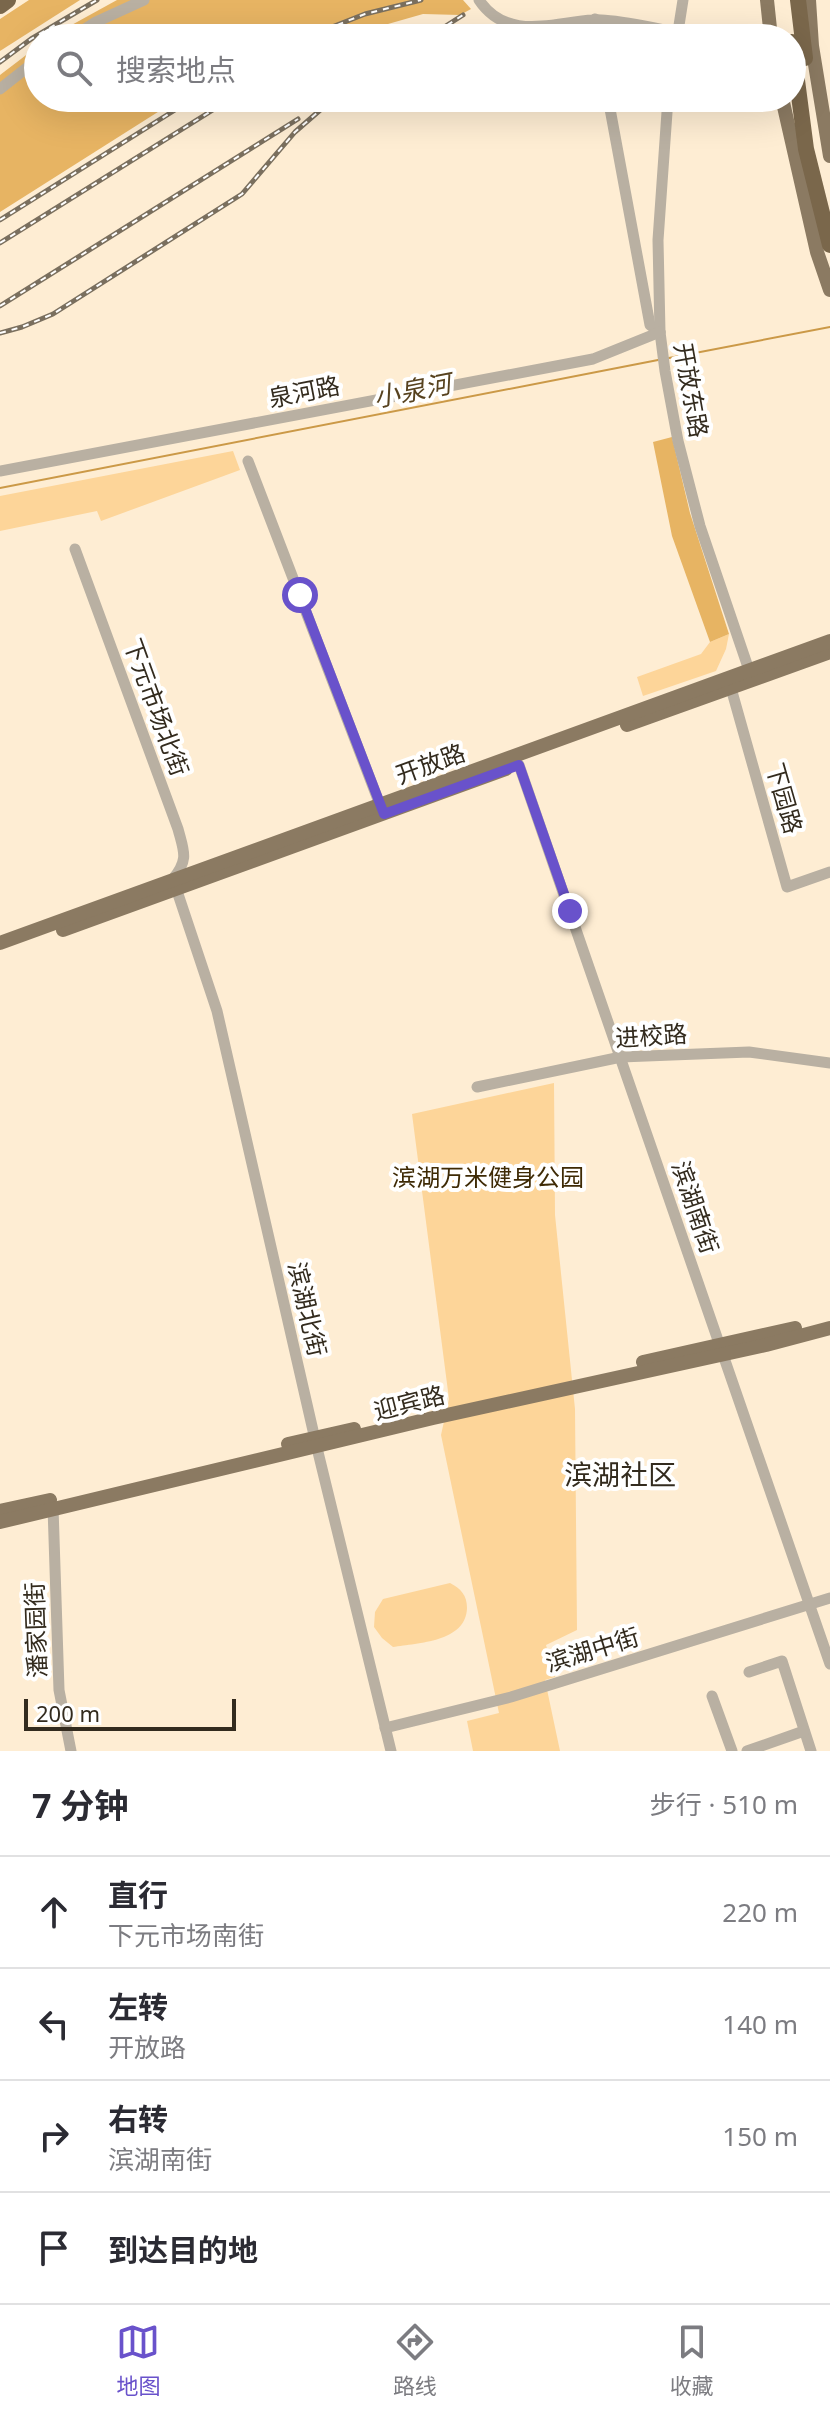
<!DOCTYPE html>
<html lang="zh">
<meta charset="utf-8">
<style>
body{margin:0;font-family:"Noto Sans","Noto Sans SC",sans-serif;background:#f2f2f3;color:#2b2b33}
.scale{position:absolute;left:24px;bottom:20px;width:212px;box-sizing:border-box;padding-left:8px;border:4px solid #332b1e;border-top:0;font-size:22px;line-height:28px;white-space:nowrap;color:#332b1e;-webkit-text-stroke:6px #fff;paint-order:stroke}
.stop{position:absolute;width:24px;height:24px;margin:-18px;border:6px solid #6952cb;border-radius:50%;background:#fff}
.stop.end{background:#6952cb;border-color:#fff;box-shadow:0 2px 8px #0008}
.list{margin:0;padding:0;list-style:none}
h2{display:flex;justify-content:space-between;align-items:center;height:104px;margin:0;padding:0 32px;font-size:34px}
h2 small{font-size:26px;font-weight:400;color:#7c7c81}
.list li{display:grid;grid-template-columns:52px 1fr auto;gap:24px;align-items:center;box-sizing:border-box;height:112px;padding:0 32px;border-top:2px solid #e1e1e2}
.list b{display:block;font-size:30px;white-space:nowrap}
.list p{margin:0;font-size:26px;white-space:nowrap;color:#7c7c81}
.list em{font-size:26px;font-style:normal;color:#7c7c81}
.icon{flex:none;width:44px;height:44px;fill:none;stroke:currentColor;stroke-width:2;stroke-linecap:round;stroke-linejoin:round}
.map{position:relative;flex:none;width:830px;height:1751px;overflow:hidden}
.search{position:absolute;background:#fff;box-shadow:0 8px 32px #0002;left:24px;right:24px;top:24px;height:88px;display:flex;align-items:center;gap:20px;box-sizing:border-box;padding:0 28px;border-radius:44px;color:#7c7c81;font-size:30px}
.sheet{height:552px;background:#fff}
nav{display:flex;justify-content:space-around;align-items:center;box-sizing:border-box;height:112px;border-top:2px solid #e1e1e2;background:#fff;font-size:22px;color:#7c7c81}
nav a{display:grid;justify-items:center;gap:4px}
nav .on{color:#6952cb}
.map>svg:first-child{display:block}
.green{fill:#fdd599}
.forest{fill:#e7b463}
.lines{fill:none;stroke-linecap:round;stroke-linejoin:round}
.stream{stroke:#cb9947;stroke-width:2}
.minor{stroke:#b9b0a2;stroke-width:11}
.major{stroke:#8b7a62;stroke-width:14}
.highway{stroke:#7a674b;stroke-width:16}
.rail-casing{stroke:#7a6f5e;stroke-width:5}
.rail{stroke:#fff;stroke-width:2;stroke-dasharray:6;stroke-linecap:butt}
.route{stroke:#6952cb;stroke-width:10}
.labels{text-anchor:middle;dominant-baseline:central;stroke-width:8;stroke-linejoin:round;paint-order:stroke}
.street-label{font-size:24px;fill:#332b1e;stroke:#fff}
.park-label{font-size:24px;fill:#3e2a05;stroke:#fff}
.water-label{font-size:26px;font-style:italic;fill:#57421f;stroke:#fff}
.quarter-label{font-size:28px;fill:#332b1e;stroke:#fff}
</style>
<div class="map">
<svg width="830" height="1751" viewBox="0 0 830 1751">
<rect width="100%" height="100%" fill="#feedd3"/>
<!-- green -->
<g class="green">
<path d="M233 451 240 470 101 521 97 511 0 531V496Z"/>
<path d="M729 634 726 649 716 671 643 696 637 677 701 654 710 642Z"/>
<path d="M554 1083 555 1215 575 1409 577 1630 546 1645 555 1677 545 1680 560 1751H473L467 1721 499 1713 441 1435 449 1399 412 1114Z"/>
<path d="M450 1583C461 1589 467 1595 467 1608 466 1642 418 1643 393 1647L382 1638 374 1627 375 1612 383 1599Z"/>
</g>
<!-- forest -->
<g class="forest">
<path d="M29 0H80L0 51V19Z"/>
<path d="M117 0H463L471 9 460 15 423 14 374 28 354 38H302L300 34 291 38H48Z"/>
<path d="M38 46V98H180L0 212V75Z"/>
<path d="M672 437 690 513 729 634 710 642 672 536 653 442Z"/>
</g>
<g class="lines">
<!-- stream -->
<g class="stream">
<path d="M669 358 830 327"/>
<path d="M0 488 658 360"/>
</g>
<!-- minor -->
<g class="minor">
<path d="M479 0C507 42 554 22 593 20 609 18 679 32 696 38"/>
<path d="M595 19 598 38"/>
<path d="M71 38 96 22 144 0"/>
<path d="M677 38 683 0"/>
<path d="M0 89 38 59"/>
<path d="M608 98 650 325 660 332"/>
<path d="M668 98 658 240 660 332 665 371 678 441 700 526 751 676"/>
<path d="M248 461 382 810"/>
<path d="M0 471 593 359 660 332"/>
<path d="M75 549 178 829C184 852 189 859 173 879L217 1011 317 1448 391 1751"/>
<path d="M729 681 787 887 830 872"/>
<path d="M519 765 830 1664"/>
<path d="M477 1087 621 1057 749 1052 830 1063"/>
<path d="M53 1507 59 1690 71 1751"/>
<path d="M749 1672 782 1661 811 1751"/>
<path d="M712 1696 732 1751"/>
<path d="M385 1728 511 1697 830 1598"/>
<path d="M747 1751 804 1731"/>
</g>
<!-- major -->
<g class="major">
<path d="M767 0 771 38"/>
<path d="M809 0 812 46 830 156"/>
<path d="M782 98 817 252 830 290"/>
<path d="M627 725 830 652"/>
<path d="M63 930 506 769"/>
<path d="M0 943 830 641"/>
<path d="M643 1362 795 1328"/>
<path d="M288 1444 354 1429"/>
<path d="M0 1511 50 1500"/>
<path d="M0 1522 433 1418 766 1345 830 1328"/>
</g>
<!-- highway -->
<g class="highway">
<path d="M798 0 805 58"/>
<path d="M0 6 8 0"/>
<path d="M792 42 806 149 830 245"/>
</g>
<!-- rail casing -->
<g class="rail-casing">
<g id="rail">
<path d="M304 38 365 14 421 0"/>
<path d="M427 38 463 15"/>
<path d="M0 62 31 39 97 0"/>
<path d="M0 220 194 98"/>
<path d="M0 243 232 98"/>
<path d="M0 306 298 119"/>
<path d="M0 333 22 327 53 314 242 194 295 132 334 98"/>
</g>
</g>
<!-- rail -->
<use href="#rail" class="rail"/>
</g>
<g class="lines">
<!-- route -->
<path class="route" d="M300 595 384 814 519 765 570 911"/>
</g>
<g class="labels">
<!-- street labels -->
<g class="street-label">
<text transform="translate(692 390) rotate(80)">开放东路</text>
<text transform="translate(304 391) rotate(-11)">泉河路</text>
<text transform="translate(157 707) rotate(70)">下元市场北街</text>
<text transform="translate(430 763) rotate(-20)">开放路</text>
<text transform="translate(785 798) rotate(74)">下园路</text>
<text transform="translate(651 1035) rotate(-4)">进校路</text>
<text transform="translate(696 1207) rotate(71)">滨湖南街</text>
<text transform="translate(308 1309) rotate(77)">滨湖北街</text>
<text transform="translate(409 1402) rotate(-14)">迎宾路</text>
<text transform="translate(35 1630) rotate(-92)">潘家园街</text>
<text transform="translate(592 1649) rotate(-17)">滨湖中街</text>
</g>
<!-- park labels -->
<g class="park-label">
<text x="488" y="1176">滨湖万米健身公园</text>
</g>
<!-- water labels -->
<g class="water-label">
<text transform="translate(412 390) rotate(-11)">小泉河</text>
</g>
<!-- quarter labels -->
<g class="quarter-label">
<text x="620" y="1474">滨湖社区</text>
</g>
</g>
</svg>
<div class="scale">200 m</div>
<div class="stop" style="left:300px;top:595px"></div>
<div class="stop end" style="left:570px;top:911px"></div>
<div class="search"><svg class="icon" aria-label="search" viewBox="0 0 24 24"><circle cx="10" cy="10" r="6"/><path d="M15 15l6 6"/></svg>搜索地点</div>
</div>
<section class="sheet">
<h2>7 分钟<small>步行 · 510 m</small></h2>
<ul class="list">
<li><svg class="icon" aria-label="ahead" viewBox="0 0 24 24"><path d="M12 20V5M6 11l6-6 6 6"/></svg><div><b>直行</b><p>下元市场南街</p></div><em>220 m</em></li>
<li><svg class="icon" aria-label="left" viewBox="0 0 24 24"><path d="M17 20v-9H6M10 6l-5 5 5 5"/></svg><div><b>左转</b><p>开放路</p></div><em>140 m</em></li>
<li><svg class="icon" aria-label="right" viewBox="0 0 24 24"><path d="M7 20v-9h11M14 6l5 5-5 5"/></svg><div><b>右转</b><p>滨湖南街</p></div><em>150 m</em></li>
<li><svg class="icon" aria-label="arrive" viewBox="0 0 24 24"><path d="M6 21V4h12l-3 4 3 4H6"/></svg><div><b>到达目的地</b></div></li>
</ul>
</section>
<nav>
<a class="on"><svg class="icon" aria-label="map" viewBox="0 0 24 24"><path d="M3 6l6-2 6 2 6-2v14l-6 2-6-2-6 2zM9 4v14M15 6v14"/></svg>地图</a>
<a><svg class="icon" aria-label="directions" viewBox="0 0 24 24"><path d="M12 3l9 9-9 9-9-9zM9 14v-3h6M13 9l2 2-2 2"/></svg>路线</a>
<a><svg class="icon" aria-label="saved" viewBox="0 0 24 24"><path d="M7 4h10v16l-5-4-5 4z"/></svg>收藏</a>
</nav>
